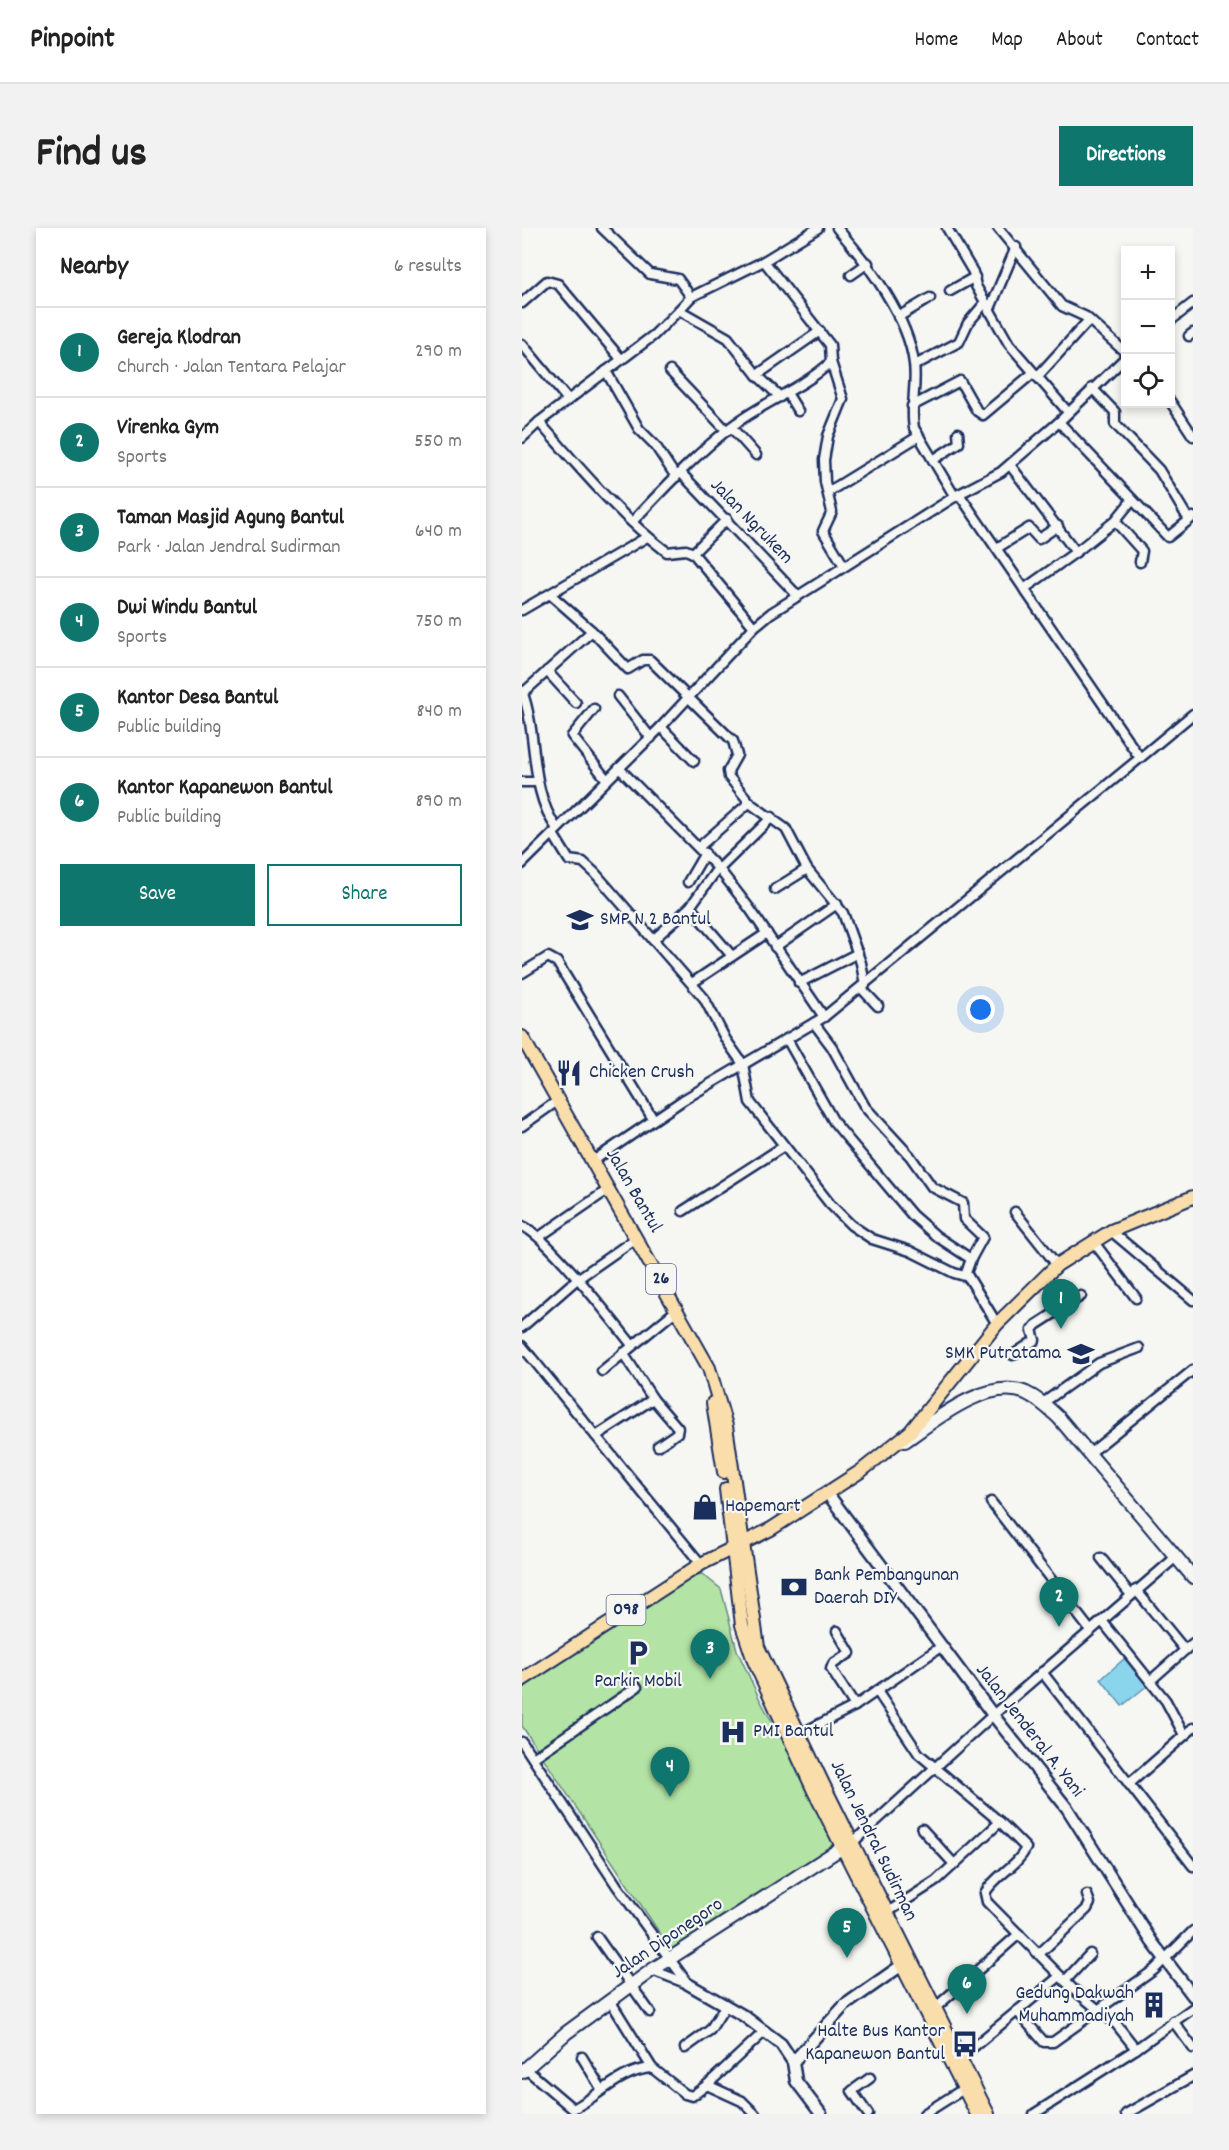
<!DOCTYPE html>
<meta charset="utf-8">
<style>
body{margin:0;font-family:Dekko,sans-serif;background:#f2f2f2;color:#222}
.controls{position:absolute;right:18px;top:18px;display:grid;overflow:hidden;border-radius:0px;box-shadow:0 3px 9px #0003}
.controls button{width:54px;height:54px;display:grid;place-items:center;padding:0;border:0;border-bottom:2px solid #e0e0e0;background:#fff;color:#222;font:30px sans-serif}
.you{position:absolute;left:459px;top:782px;width:21px;height:21px;margin:-15px;border:4px solid #fff;border-radius:50%;background:#1a73e8;box-shadow:0 0 0 9px #1a73e833}
.badge{display:grid;place-items:center;width:39px;height:39px;border-radius:50%;background:#0f766e;color:#fff;font-size:20px;font-weight:700}
.pin{position:absolute;translate:-50% -50px;filter:drop-shadow(0 2px 3px #0008)}
.pin::after{content:'';position:absolute;top:32px;width:21px;height:18px;background:inherit;clip-path:polygon(0 0,100% 0,50% 100%)}
.list{margin:0;padding:0;list-style:none}
h2{display:flex;justify-content:space-between;align-items:center;height:78px;margin:0;padding:0 24px;font-size:26px}
h2 small{font-size:20px;font-weight:400;color:#767676}
.list li{display:grid;grid-template-columns:39px 1fr auto;gap:18px;align-items:center;box-sizing:border-box;height:90px;padding:0 24px;border-top:2px solid #e0e0e0}
.list b{display:block;font-size:22px;white-space:nowrap}
.list p{margin:0;font-size:20px;white-space:nowrap;color:#767676}
.list em{font-size:20px;font-style:normal;color:#767676}
.actions{display:flex;gap:12px;padding:18px 24px}
.actions a{flex:1;padding:14px 0;border:2px solid #0f766e;border-radius:0px;text-align:center;font-size:21px;color:#0f766e}
.actions .main{background:#0f766e;color:#fff}
.icon{flex:none;width:33px;height:33px;fill:none;stroke:currentColor;stroke-width:2;stroke-linecap:round;stroke-linejoin:round}
.map{position:relative;flex:none;width:671px;height:1886px;overflow:hidden;border-radius:0px}
header{display:flex;align-items:center;gap:36px;box-sizing:border-box;height:84px;padding:0 30px;background:#fff;border-bottom:2px solid #e0e0e0}
header strong{font-size:28px}
nav{display:flex;gap:33px;margin-inline-start:auto;font-size:21px}
.intro{display:flex;align-items:center;justify-content:space-between;box-sizing:border-box;height:144px;padding:0 36px}
h1{margin:0;font-size:42px}
.button{padding:15px 27px;border-radius:0px;background:#0f766e;color:#fff;font-size:21px;font-weight:700}
main{display:flex;gap:36px;padding:0 36px}
aside{flex:1;background:#fff;border-radius:0px;box-shadow:0 3px 9px #0003}
.map>svg:first-child{display:block}
.green{fill:#b3e4a5;stroke:#678a82;stroke-width:1.5}
.water{fill:#8bd5ec;stroke:#5e93b3;stroke-width:1.5}
.lines{fill:none;stroke-linecap:round;stroke-linejoin:round}
.minor-casing{stroke:#1b2f5e;stroke-width:13}
.tertiary-casing{stroke:#1b2f5e;stroke-width:15}
.secondary-casing{stroke:#1b2f5e;stroke-width:16}
.primary-casing{stroke:#1b2f5e;stroke-width:16}
.minor{stroke:#f6f6f2;stroke-width:8}
.tertiary{stroke:#f6f6f2;stroke-width:10}
.secondary{stroke:#f6f6f2;stroke-width:12}
.primary{stroke:#f9deab;stroke-width:12}
.labels{text-anchor:middle;dominant-baseline:central;stroke-width:4.5;stroke-linejoin:round;paint-order:stroke}
.shield{fill:#f6f6f2;stroke:#5d6b8a;stroke-width:1.5}
.shield-label{font-size:18px;font-weight:bold;fill:#1b2f5e}
.street-label{font-size:20px;fill:#1b2f5e;stroke:#f6f6f2}
.poi-label{font-size:20px;fill:#1b2f5e;stroke:#f6f6f2;text-anchor:start}
</style>
<header>
<strong>Pinpoint</strong>
<nav><a>Home</a><a>Map</a><a>About</a><a>Contact</a></nav>
</header>
<div class="intro"><h1>Find us</h1><a class="button">Directions</a></div>
<main>
<aside>
<h2>Nearby<small>6 results</small></h2>
<ul class="list">
<li><span class="badge">1</span><div><b>Gereja Klodran</b><p>Church · Jalan Tentara Pelajar</p></div><em>290 m</em></li>
<li><span class="badge">2</span><div><b>Virenka Gym</b><p>Sports</p></div><em>550 m</em></li>
<li><span class="badge">3</span><div><b>Taman Masjid Agung Bantul</b><p>Park · Jalan Jendral Sudirman</p></div><em>640 m</em></li>
<li><span class="badge">4</span><div><b>Dwi Windu Bantul</b><p>Sports</p></div><em>750 m</em></li>
<li><span class="badge">5</span><div><b>Kantor Desa Bantul</b><p>Public building</p></div><em>840 m</em></li>
<li><span class="badge">6</span><div><b>Kantor Kapanewon Bantul</b><p>Public building</p></div><em>890 m</em></li>
</ul>
<div class="actions"><a class="main">Save</a><a>Share</a></div>
</aside>
<div class="map">
<svg width="671" height="1886" viewBox="0 0 671 1886">
<rect width="100%" height="100%" fill="#f6f6f2"/>
<filter id="ink" filterUnits="userSpaceOnUse"><feTurbulence type="fractalNoise" baseFrequency=".0167" numOctaves="2"/><feDisplacementMap in="SourceGraphic" scale="12" xChannelSelector="R" yChannelSelector="G"/><feConvolveMatrix kernelMatrix="1 2 1 2 8 2 1 2 1" color-interpolation-filters="sRGB"/></filter>
<g filter="url(#ink)">
<!-- green -->
<path class="green" d="M180 1346 199 1361 215 1422 238 1472 319 1618 151 1725 0 1498V1460L173 1347Z"/>
<!-- water -->
<path class="water" d="M603 1430 626 1457 600 1478 579 1451Z"/>
<g class="lines">
<!-- minor casing -->
<g class="minor-casing">
<g id="minor">
<path d="M80 0 128 46 156 51 169 69"/>
<path d="M315 0C345 34 387 90 392 136 395 158 388 179 392 200L433 269"/>
<path d="M425 0 451 44 454 58 487 116 546 184"/>
<path d="M476 0 540 78 564 89 604 125"/>
<path d="M242 33 308 117 309 134 321 171 306 208 302 232 303 254 310 284 301 303 322 338"/>
<path d="M329 47 346 35"/>
<path d="M428 63 453 49"/>
<path d="M0 75 25 53 36 56 99 131"/>
<path d="M157 82 169 69 242 33 296 0"/>
<path d="M467 83 494 19"/>
<path d="M376 89 408 70"/>
<path d="M648 93 671 75"/>
<path d="M667 108 671 105"/>
<path d="M0 116 46 172"/>
<path d="M393 137 437 114 446 95 463 75"/>
<path d="M84 143 117 201 133 217 154 249"/>
<path d="M148 143 205 203"/>
<path d="M235 147 298 103"/>
<path d="M515 149 567 92"/>
<path d="M570 160 593 184V196L637 242 667 292"/>
<path d="M265 165 276 183"/>
<path d="M648 173 671 208"/>
<path d="M390 178 438 153 455 183 461 187 511 145"/>
<path d="M17 194C57 239 96 287 145 324L164 322 171 325 232 399"/>
<path d="M537 194 646 309 671 289"/>
<path d="M209 199 234 227"/>
<path d="M0 210 17 194 132 107 157 82 206 110 235 147 258 169"/>
<path d="M411 232 437 215 436 205"/>
<path d="M488 237 554 324 593 293"/>
<path d="M159 245 275 367"/>
<path d="M306 264 397 208"/>
<path d="M610 272 593 293 620 323 618 334"/>
<path d="M110 294C142 260 176 224 213 196 244 173 281 160 309 134"/>
<path d="M475 320 507 300 517 311 536 298"/>
<path d="M171 325 205 291"/>
<path d="M502 361 554 324"/>
<path d="M29 367 70 403 106 441 121 432H128L211 513 215 527 206 543 207 549 229 576 264 601 285 641 321 685 339 735 343 757"/>
<path d="M0 382 125 309"/>
<path d="M25 443 54 475"/>
<path d="M0 463C17 509 6 559 35 601"/>
<path d="M1 465 70 403"/>
<path d="M96 468 129 510"/>
<path d="M72 481 50 508 85 552"/>
<path d="M139 499 172 533"/>
<path d="M618 530 671 486"/>
<path d="M97 540 197 641 228 681 302 789"/>
<path d="M0 554H15"/>
<path d="M31 606 47 632 61 634 73 645 182 770 204 812 221 836 228 874 308 976 329 997 350 1011 388 1023 432 1045 446 1049"/>
<path d="M177 619 228 574"/>
<path d="M0 636 139 499 232 399 249 385 437 266 479 244 537 194 604 129"/>
<path d="M196 640 168 679 210 728"/>
<path d="M197 641 250 589"/>
<path d="M166 654 183 625"/>
<path d="M253 661 285 641"/>
<path d="M131 712 168 679"/>
<path d="M253 719 315 676"/>
<path d="M0 745 26 729 35 734 131 891"/>
<path d="M170 755 245 705"/>
<path d="M277 755 336 725"/>
<path d="M339 760 356 778"/>
<path d="M292 795 310 819 343 879 388 928 410 959 441 975 442 991 461 1009 449 1031"/>
<path d="M265 811 312 894 321 905 390 987 414 1008 449 1031 444 1045 475 1096"/>
<path d="M0 898 31 876"/>
<path d="M71 933 161 872 302 789 618 530 437 266"/>
<path d="M161 983 262 918"/>
<path d="M493 984 535 1037"/>
<path d="M0 998C23 1006 92 1094 110 1117"/>
<path d="M589 1003 671 1072"/>
<path d="M17 1009 87 961"/>
<path d="M571 1013 614 1070"/>
<path d="M0 1099 54 1052 110 1013"/>
<path d="M0 1118 179 1336"/>
<path d="M101 1125 131 1171 156 1200 155 1205 136 1218"/>
<path d="M491 1127 513 1112 510 1102 514 1097 559 1068"/>
<path d="M80 1143 151 1085"/>
<path d="M521 1175 577 1135 617 1120"/>
<path d="M74 1208 131 1171"/>
<path d="M567 1226 671 1142"/>
<path d="M469 1274 568 1402"/>
<path d="M579 1330 609 1367"/>
<path d="M614 1362 663 1422"/>
<path d="M580 1393 644 1473 662 1507"/>
<path d="M315 1403 328 1425 311 1436 309 1441 333 1478"/>
<path d="M520 1444 671 1638"/>
<path d="M628 1453 671 1415"/>
<path d="M355 1463 397 1526 478 1594 504 1620C495 1639 473 1647 463 1665L465 1674 551 1761 595 1797 614 1821"/>
<path d="M276 1507 333 1478 420 1418"/>
<path d="M0 1514 95 1658 166 1756"/>
<path d="M11 1530 115 1459"/>
<path d="M607 1556 671 1500"/>
<path d="M400 1601 432 1636"/>
<path d="M330 1615 471 1487 654 1329"/>
<path d="M361 1687 414 1653 478 1594"/>
<path d="M75 1709 128 1784"/>
<path d="M517 1726 565 1681 568 1675 565 1667"/>
<path d="M130 1742 166 1756"/>
<path d="M543 1753 568 1726"/>
<path d="M89 1774 130 1840"/>
<path d="M413 1780 497 1706"/>
<path d="M495 1783 522 1814H531L632 1742 671 1703"/>
<path d="M651 1793 671 1820"/>
<path d="M163 1820 188 1802 204 1777"/>
<path d="M60 1829 80 1862"/>
<path d="M438 1830 538 1748"/>
<path d="M4 1841 51 1881C77 1868 99 1842 130 1840L163 1866 170 1868 185 1857 243 1803"/>
<path d="M185 1857 220 1873 233 1886"/>
<path d="M346 1886 330 1863 348 1850"/>
<path d="M402 1886 443 1860"/>
<path d="M512 1886 614 1821 671 1780"/>
<path d="M604 1886 671 1848"/>
</g>
</g>
<!-- tertiary casing -->
<g class="tertiary-casing">
<g id="tertiary">
<path d="M306 1266 471 1487 545 1580 630 1714 671 1768"/>
<path d="M166 1756 222 1788 259 1816 271 1834 274 1853 299 1886"/>
<path d="M271 1834 323 1777 380 1737"/>
</g>
</g>
<!-- secondary casing -->
<g class="secondary-casing">
<g id="secondary">
<path d="M383 1213C413 1192 465 1149 504 1165 517 1171 526 1180 537 1190L671 1349"/>
<path d="M0 1844 44 1805 130 1742 321 1619"/>
</g>
</g>
<!-- primary casing -->
<g class="primary-casing">
<g id="primary">
<path d="M0 809 187 1140 204 1198 236 1419 301 1556 466 1886"/>
<path d="M191 1175 202 1244"/>
<path d="M204 1261 220 1397 232 1433 292 1563 455 1886"/>
<path d="M0 1452 179 1336 249 1301 339 1243 388 1204 475 1096 535 1037 589 1003 671 969"/>
</g>
</g>
<!-- minor -->
<use href="#minor" class="minor"/>
<!-- tertiary -->
<use href="#tertiary" class="tertiary"/>
<!-- secondary -->
<use href="#secondary" class="secondary"/>
<!-- primary -->
<use href="#primary" class="primary"/>
</g>
</g>
<!-- icons -->
<defs>
<g id="school-bare" transform="scale(2.07)"><path d="M0-5L7-2L0 1L-7-2ZM-4 1L0 2.5L4 1V4Q0 6-4 4Z" fill="#1b2f5e" stroke="#f6f6f2" stroke-width="2.5" paint-order="stroke"/></g>
<g id="restaurant-bare" transform="scale(2.07)"><path d="M-5-6h1v4h1v-4h1v4h1v-4h1v5L-1.5 .5V6h-2V.5L-5-1ZM5-6V6H3V1.5H1.5Q1.5-4 5-6Z" fill="#1b2f5e" stroke="#f6f6f2" stroke-width="2.5" paint-order="stroke"/></g>
<g id="shop-bare" transform="scale(2.07)"><path d="M-5-2.5h2.3a2.7 3.5 0 0 1 5.4 0H5L5.5 6h-11ZM-1.5-2.5h3a1.5 2.3 0 0 0-3 0Z" fill="#1b2f5e" stroke="#f6f6f2" stroke-width="2.5" paint-order="stroke"/></g>
<g id="bank-bare" transform="scale(2.07)"><path d="M-6-4H6V4H-6ZM0-2.3a2.3 2.3 0 1 0 0 4.6a2.3 2.3 0 1 0 0-4.6Z" fill="#1b2f5e" stroke="#f6f6f2" stroke-width="2.5" paint-order="stroke"/></g>
<g id="parking-bare" transform="scale(2.07)"><path d="M-3.5-5.5H1a3.5 3.5 0 0 1 0 7H-1V5.5H-3.5ZM-1-3.4V-.6H.8a1.4 1.4 0 0 0 0-2.8Z" fill="#1b2f5e" stroke="#f6f6f2" stroke-width="2.5" paint-order="stroke"/></g>
<g id="hospital-bare" transform="scale(2.07)"><path d="M-5-5h3v3.5h4V-5h3V5h-3V1.5h-4V5h-3Z" fill="#1b2f5e" stroke="#f6f6f2" stroke-width="2.5" paint-order="stroke"/></g>
<g id="building-bare" transform="scale(2.07)"><path d="M-4-6H4V6H1V3H-1V6H-4ZM-2.5-4.3h1.7v1.8h-1.7ZM.8-4.3h1.7v1.8H.8ZM-2.5-1h1.7V.8h-1.7ZM.8-1h1.7V.8H.8Z" fill="#1b2f5e" stroke="#f6f6f2" stroke-width="2.5" paint-order="stroke"/></g>
<g id="bus-bare" transform="scale(2.07)"><path d="M-5-6H5V4H4V6H2V4H-2V6H-4V4H-5ZM-3.5-4V0h7V-4ZM-3.5 1.2v1.5H-2V1.2ZM2 1.2v1.5H3.5V1.2Z" fill="#1b2f5e" stroke="#f6f6f2" stroke-width="2.5" paint-order="stroke"/></g>
</defs>
<g fill-rule="evenodd">
<use href="#school-bare" x="58" y="692"/>
<use href="#restaurant-bare" x="47" y="845"/>
<use href="#school-bare" x="559" y="1126"/>
<use href="#shop-bare" x="183" y="1279"/>
<use href="#bank-bare" x="272" y="1359"/>
<use href="#parking-bare" x="116" y="1425"/>
<use href="#hospital-bare" x="211" y="1504"/>
<use href="#building-bare" x="632" y="1777"/>
<use href="#bus-bare" x="443" y="1816"/>
</g>
<g class="labels">
<!-- shield labels -->
<g class="shield">
<rect x="124" y="1036" width="30" height="30" rx="4.5"/>
<rect x="84.5" y="1367" width="39" height="30" rx="4.5"/>
</g>
<g class="shield-label">
<text x="139" y="1051">26</text>
<text x="104" y="1382">098</text>
</g>
<!-- street labels -->
<g class="street-label">
<text transform="translate(229 294) rotate(46)">Jalan Ngrukem</text>
<text transform="translate(111 963) rotate(60)">Jalan Bantul</text>
<text transform="translate(507 1503) rotate(52)">Jalan Jenderal A. Yani</text>
<text transform="translate(351 1613) rotate(64)">Jalan Jendral Sudirman</text>
<text transform="translate(146 1711) rotate(-34)">Jalan Diponegoro</text>
</g>
<!-- poi labels -->
<g class="poi-label">
<text x="78" y="692">SMP N 2 Bantul</text>
<text x="67" y="845">Chicken Crush</text>
<text x="539" y="1126" text-anchor="end">SMK Putratama</text>
<text x="203" y="1279">Hapemart</text>
<text x="292" y="1348">Bank Pembangunan<tspan x="292" dy="23">Daerah DIY</tspan></text>
<text x="116" y="1454" text-anchor="middle">Parkir Mobil</text>
<text x="231" y="1504">PMI Bantul</text>
<text x="612" y="1766" text-anchor="end">Gedung Dakwah<tspan x="612" dy="23">Muhammadiyah</tspan></text>
<text x="423" y="1804" text-anchor="end">Halte Bus Kantor<tspan x="423" dy="23">Kapanewon Bantul</tspan></text>
</g>
</g>
</svg>
<div class="controls">
<button>+</button>
<button>−</button>
<button><svg class="icon" aria-label="locate" viewBox="0 0 24 24"><circle cx="12" cy="12" r="6"/><path d="M12 2v4M12 18v4M2 12h4M18 12h4"/></svg></button>
</div>
<div class="you"></div>
<div class="pin badge" style="left:539px;top:1101px">1</div>
<div class="pin badge" style="left:537px;top:1399px">2</div>
<div class="pin badge" style="left:188px;top:1451px">3</div>
<div class="pin badge" style="left:148px;top:1569px">4</div>
<div class="pin badge" style="left:325px;top:1730px">5</div>
<div class="pin badge" style="left:445px;top:1786px">6</div>
</div>
</main>
